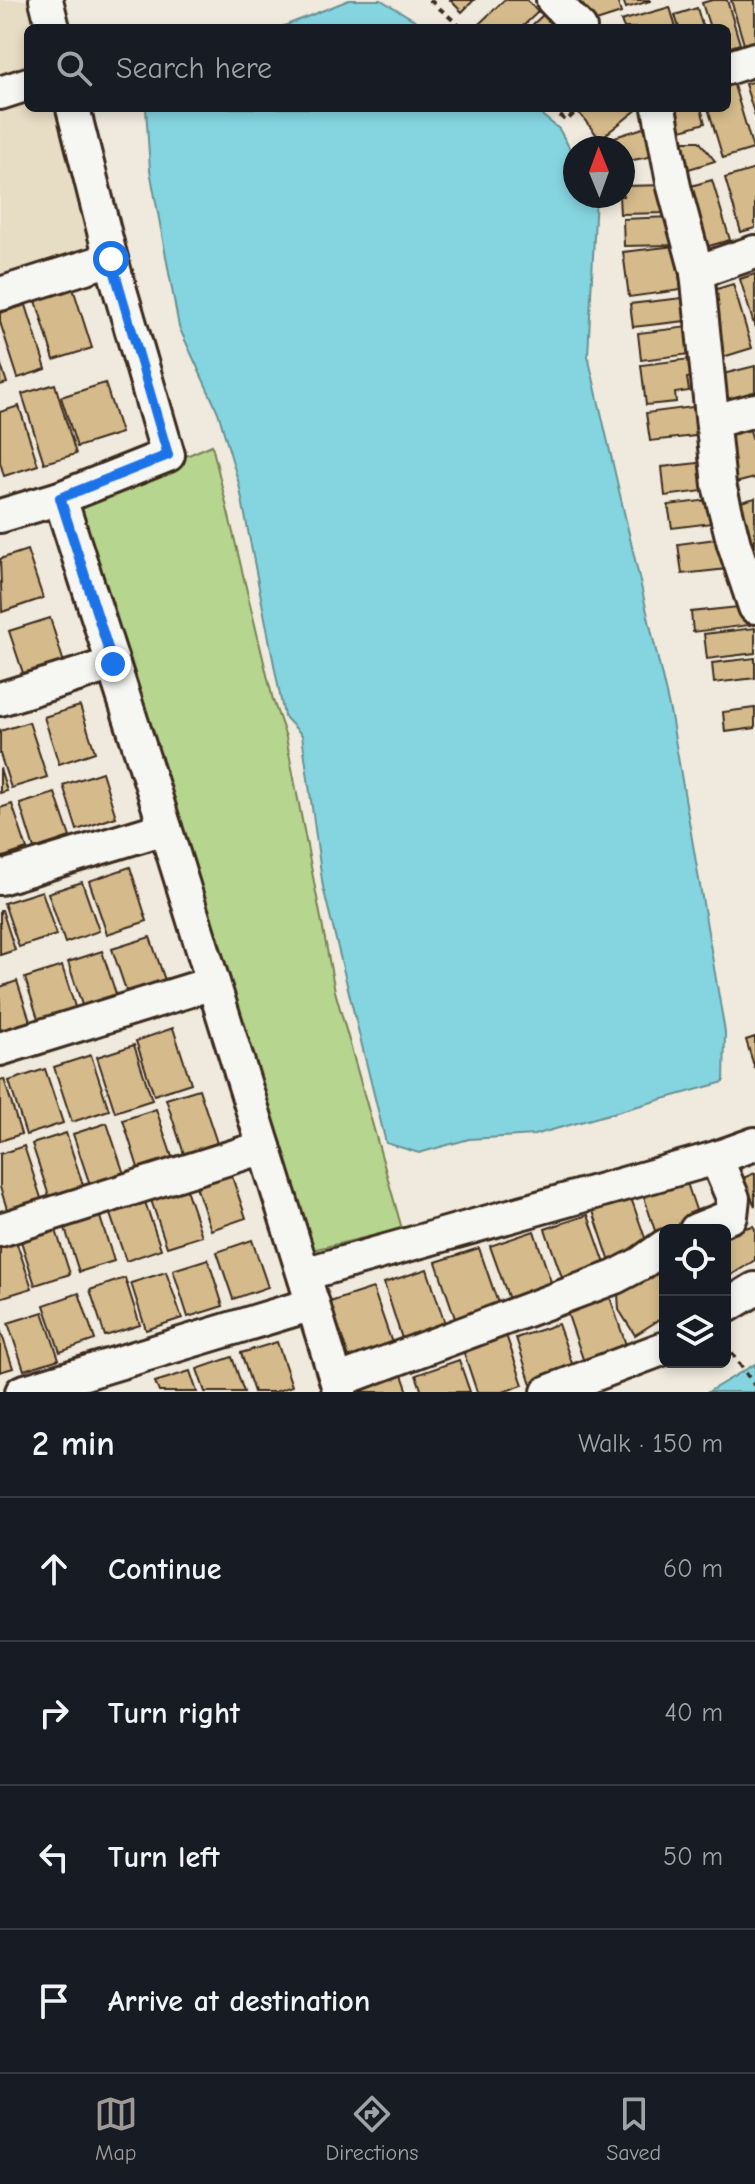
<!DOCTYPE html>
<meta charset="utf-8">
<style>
body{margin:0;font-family:"Comic Neue",sans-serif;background:#20242c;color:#f1f3f6}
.controls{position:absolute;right:24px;bottom:24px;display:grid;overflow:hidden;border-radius:12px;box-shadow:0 4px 12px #0003}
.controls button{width:72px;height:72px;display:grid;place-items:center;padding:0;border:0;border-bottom:2px solid #363941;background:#171b24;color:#f1f3f6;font:40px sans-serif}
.compass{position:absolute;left:563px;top:136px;width:72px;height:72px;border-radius:50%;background:#171b24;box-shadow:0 4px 12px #0003;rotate:359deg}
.stop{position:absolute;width:24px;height:24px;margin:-18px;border:6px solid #1a73e8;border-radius:50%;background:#fff}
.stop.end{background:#1a73e8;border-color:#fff;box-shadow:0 2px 8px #0008}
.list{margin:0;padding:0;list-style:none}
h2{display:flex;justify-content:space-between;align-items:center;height:104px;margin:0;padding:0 32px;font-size:34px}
h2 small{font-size:26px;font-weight:400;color:#9ea1a6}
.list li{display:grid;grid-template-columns:52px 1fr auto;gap:24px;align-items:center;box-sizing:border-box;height:144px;padding:0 32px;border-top:2px solid #363941}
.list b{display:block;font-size:30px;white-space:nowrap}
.list em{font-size:26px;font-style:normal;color:#9ea1a6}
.icon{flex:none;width:44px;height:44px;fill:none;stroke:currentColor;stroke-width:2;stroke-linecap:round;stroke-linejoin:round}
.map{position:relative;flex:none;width:755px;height:1392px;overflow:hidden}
.search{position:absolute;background:#171b24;box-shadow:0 4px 12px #0003;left:24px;right:24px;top:24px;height:88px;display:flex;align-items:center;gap:20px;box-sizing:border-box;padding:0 28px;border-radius:12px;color:#9ea1a6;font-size:30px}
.sheet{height:680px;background:#171b24}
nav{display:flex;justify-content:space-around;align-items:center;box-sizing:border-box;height:112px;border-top:2px solid #363941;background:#171b24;font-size:22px;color:#9ea1a6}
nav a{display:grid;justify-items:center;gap:4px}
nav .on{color:#9f9995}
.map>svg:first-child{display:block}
.built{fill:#e7dcc4}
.green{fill:#b6d58e;stroke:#788056;stroke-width:2}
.water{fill:#85d5e1;stroke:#679193;stroke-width:2}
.building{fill:#d5bb8b;stroke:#3b2a1e;stroke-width:2}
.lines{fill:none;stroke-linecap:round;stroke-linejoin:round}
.minor-casing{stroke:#3b2a1e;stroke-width:38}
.path{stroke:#3b2a1e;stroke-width:4;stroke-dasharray:6 6;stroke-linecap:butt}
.minor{stroke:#f6f6f2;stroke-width:32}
.route{stroke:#1a73e8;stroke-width:10}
</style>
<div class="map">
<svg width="755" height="1392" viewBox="0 0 755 1392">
<rect width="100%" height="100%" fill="#efeadd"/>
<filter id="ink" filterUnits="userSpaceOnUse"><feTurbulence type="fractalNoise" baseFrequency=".0125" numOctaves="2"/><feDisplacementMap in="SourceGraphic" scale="16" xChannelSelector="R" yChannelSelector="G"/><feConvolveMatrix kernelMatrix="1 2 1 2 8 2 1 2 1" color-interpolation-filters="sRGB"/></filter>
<g filter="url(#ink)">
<!-- built -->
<path class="built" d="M0 0H35L42 28H28V108H61L94 247 0 277Z"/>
<!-- green -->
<path class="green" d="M212 445 273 700 286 737 335 991 402 1229 312 1250 72 505Z"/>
<!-- water -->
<g class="water">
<path d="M349 0H381L428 28H279Z"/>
<path d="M146 108H533L559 129 575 158V196H596L588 356 671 716 725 1032 724 1082 534 1135 469 1139 419 1153 386 1143 323 887 302 735 284 716 239 484 218 412 179 327 150 170Z"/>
<path d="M755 1364V1392H708Z"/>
</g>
<!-- building -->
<g class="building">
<path d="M450 0H474L462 12Z"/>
<path d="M504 0H527L538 12 521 28H481L478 25Z"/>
<path d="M577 0H617L621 13 596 21Z"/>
<path d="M623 0H650V1L626 8Z"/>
<path d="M712 0H727L740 44 727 48V28H710L702 3Z"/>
<path d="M731 0H755V49L746 51Z"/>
<path d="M670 7 676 28H624L621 21Z"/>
<path d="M697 8 703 28H679L675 15Z"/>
<path d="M545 13 557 26 555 28H529Z"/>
<path d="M755 81V116L745 84Z"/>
<path d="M733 82 753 149 723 158 708 108H727V84Z"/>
<path d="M585 108H639L600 139 579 113Z"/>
<path d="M661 108H701L705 123 668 134Z"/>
<path d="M653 125 659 155 623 162V148H606L605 140Z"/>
<path d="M670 141H699L715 161 679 172Z"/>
<path d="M755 169V228L741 232 725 178Z"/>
<path d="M712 180 730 240 695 250 677 190Z"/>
<path d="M666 185 667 213 620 214 619 196H623V186Z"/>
<path d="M670 217 671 245 624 246 623 219Z"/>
<path d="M675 246 681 290 629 297 623 252Z"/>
<path d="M755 274V328L740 279Z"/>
<path d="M733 284 752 348 720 358 701 294Z"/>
<path d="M72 285 92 348 54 360 35 297Z"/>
<path d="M682 298 685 321 633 327 630 304Z"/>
<path d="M26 305 46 369 18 378 0 322V313Z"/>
<path d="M688 327 691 354 641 360 638 333Z"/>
<path d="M690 359 692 377 687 378 689 391 675 393 676 402 646 405 641 365Z"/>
<path d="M0 362 7 383 0 385Z"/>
<path d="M755 366V405L725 413 715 376Z"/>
<path d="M105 383 121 433 77 447 61 397Z"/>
<path d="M55 384 76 454 44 463 22 394Z"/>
<path d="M19 406 38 465 4 476 0 462V412Z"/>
<path d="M700 406 704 435 650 441 646 413Z"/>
<path d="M750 430 755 449V478L735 483 723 437Z"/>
<path d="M707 462 711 490 665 496 662 467Z"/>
<path d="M755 498V547L746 549 734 504Z"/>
<path d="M709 500 712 523 672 528 668 505Z"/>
<path d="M724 538 727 569 682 574 678 544Z"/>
<path d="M27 550 43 598 2 612 0 559Z"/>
<path d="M748 606 750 625 693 632 691 612Z"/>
<path d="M50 618 65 666 25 679 9 631Z"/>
<path d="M755 628V653L707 659 704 634Z"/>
<path d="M755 658V678L714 683 712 663Z"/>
<path d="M80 706 95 752 59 764 44 717Z"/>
<path d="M755 708V728L725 732 723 712Z"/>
<path d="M29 722 47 777 11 788 0 754V731Z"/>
<path d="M0 768 7 791 0 793Z"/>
<path d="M102 772 116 817 77 830 63 785Z"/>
<path d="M55 793 70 837 34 849 20 804Z"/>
<path d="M12 804 27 849 0 858V808Z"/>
<path d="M130 867 147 921 107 934 89 881Z"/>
<path d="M82 882 99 931 65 943 48 893Z"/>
<path d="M42 891 56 935 19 947 4 903Z"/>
<path d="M0 910H2L15 950 0 955Z"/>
<path d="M150 937 167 986 129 999 112 949Z"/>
<path d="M102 951 117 997 83 1008 68 962Z"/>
<path d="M62 966 77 1013 40 1025 25 978Z"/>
<path d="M17 981 34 1033 5 1043 0 1028V987Z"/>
<path d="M173 1028 191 1083 154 1095 136 1041Z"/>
<path d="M755 1037V1069L746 1040Z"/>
<path d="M134 1045 152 1100 115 1112 97 1057Z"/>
<path d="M91 1055 109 1110 72 1122 54 1067Z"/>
<path d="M45 1069 63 1123 26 1135 9 1081Z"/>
<path d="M4 1079 21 1134 0 1141V1080Z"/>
<path d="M199 1089 217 1143 184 1154 166 1099Z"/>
<path d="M156 1109 174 1163 140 1174 123 1120Z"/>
<path d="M107 1123 125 1177 91 1188 73 1134Z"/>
<path d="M66 1133 84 1188 50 1199 32 1144Z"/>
<path d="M24 1146 42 1201 8 1212 0 1187V1154Z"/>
<path d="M230 1171 246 1218 211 1230 195 1183Z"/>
<path d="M755 1173V1206L743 1178Z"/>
<path d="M685 1177 700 1222 676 1230H665V1234L657 1237 642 1191Z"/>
<path d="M186 1189 202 1236 167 1247 151 1200Z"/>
<path d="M631 1198 650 1252 611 1265 593 1211Z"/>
<path d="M145 1202 161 1249 126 1261 110 1214Z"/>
<path d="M99 1214 114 1261 79 1272 64 1225Z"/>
<path d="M588 1215 609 1275 566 1289 545 1229Z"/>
<path d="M753 1226 755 1229V1260L725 1279V1233Z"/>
<path d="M55 1227 70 1274 35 1285 20 1238Z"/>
<path d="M534 1231 555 1294 512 1308 490 1246Z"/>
<path d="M252 1240 268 1287 233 1299 217 1252Z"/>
<path d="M16 1241 32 1288 0 1298V1246Z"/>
<path d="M479 1248 501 1312 458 1327 436 1262Z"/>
<path d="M665 1254V1316L635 1335 619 1310 618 1293Z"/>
<path d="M208 1259 223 1306 188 1317 173 1270Z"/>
<path d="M427 1269 448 1333 405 1348 384 1283Z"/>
<path d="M166 1272 182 1318 146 1330 131 1283Z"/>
<path d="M125 1278 140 1325 105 1336 90 1290Z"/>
<path d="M373 1288 395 1352 352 1367 330 1302Z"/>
<path d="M608 1291 628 1351 585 1365 565 1306Z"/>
<path d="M79 1293 95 1340 60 1352 44 1305Z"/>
<path d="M43 1312 59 1359 24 1370 8 1323Z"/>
<path d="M558 1324 574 1369 531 1384 516 1338Z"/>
<path d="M0 1329 13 1368 0 1372Z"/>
<path d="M505 1332 523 1385 503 1392H477L462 1347Z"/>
<path d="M277 1342 292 1386 275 1392H254L241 1353Z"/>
<path d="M232 1357 244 1392H205L197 1369Z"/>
<path d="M459 1360 470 1392H422L416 1375Z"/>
<path d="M400 1369 408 1392H360L357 1384Z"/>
<path d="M190 1371 197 1392H159L155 1382Z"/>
</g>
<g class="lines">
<!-- minor casing -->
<g class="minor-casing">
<g id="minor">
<path d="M46 0 53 28"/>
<path d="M553 0 580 28"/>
<path d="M727 68 755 59"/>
<path d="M0 93 28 84"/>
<path d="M659 108 674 187 697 272 719 485 734 544 755 607"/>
<path d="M697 272 755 252"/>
<path d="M0 294 111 259"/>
<path d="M714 421 755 410"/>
<path d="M60 498 154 792 340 1392"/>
<path d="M0 516 60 498 168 455 111 259 73 108"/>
<path d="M0 699 113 664"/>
<path d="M0 878 165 828"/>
<path d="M0 1049 213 983"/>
<path d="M0 1230 264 1147"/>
<path d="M696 1230 731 1216 733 1198 716 1158"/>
<path d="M304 1274 716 1158 755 1144"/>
<path d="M725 1307 755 1289"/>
<path d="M337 1381 615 1277 640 1264 665 1246"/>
<path d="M22 1392 313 1304"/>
<path d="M548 1392 662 1349"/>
</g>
</g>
<!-- path -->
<g class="path">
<path d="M430 0 462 28"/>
<path d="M551 108 566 121 580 108"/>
<path d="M725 1343 755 1386"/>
</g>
<!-- minor -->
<use href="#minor" class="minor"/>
</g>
</g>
<g class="lines" filter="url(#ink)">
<!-- route -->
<path class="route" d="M111 259 168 455 60 498 113 664"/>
</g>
</svg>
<div class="controls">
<button><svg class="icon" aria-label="locate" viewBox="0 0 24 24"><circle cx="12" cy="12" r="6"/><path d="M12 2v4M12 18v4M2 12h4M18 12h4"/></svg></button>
<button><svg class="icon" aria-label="layers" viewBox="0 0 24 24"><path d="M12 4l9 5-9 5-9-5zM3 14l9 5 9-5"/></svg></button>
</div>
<svg class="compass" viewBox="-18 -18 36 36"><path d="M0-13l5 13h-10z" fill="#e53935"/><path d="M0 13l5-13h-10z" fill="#9ea1a6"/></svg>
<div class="stop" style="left:111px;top:259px"></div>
<div class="stop end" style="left:113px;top:664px"></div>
<div class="search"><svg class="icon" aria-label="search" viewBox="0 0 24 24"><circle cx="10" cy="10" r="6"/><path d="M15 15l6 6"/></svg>Search here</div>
</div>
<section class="sheet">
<h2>2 min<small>Walk · 150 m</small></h2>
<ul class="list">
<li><svg class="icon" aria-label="ahead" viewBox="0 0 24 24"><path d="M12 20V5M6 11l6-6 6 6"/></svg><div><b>Continue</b></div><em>60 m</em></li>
<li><svg class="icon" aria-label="right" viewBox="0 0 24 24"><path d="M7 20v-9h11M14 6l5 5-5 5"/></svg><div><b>Turn right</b></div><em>40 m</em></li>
<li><svg class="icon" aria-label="left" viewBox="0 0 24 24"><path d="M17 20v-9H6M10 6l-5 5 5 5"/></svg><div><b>Turn left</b></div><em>50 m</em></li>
<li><svg class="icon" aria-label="arrive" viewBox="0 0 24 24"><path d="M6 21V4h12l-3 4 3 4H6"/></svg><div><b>Arrive at destination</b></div></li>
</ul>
</section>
<nav>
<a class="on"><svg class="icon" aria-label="map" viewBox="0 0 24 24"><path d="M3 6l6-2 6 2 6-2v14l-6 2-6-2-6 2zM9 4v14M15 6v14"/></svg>Map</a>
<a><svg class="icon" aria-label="directions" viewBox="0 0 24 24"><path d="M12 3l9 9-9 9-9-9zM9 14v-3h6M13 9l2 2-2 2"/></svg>Directions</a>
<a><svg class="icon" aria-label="saved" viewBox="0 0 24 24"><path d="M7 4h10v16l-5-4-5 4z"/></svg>Saved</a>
</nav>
